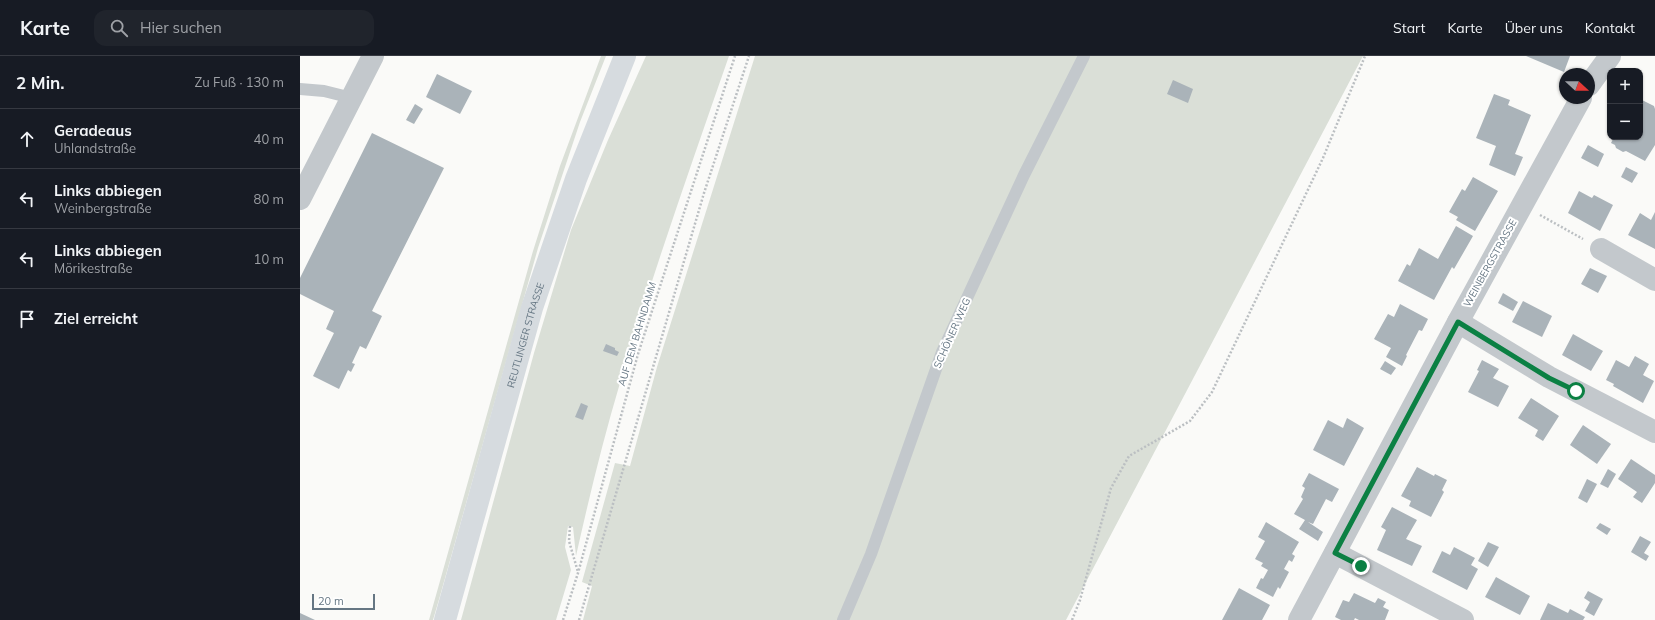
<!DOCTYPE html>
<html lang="de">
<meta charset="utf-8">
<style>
body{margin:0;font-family:Mulish,sans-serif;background:#20242c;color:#f1f3f6}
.controls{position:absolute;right:12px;top:12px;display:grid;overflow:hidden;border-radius:8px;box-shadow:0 1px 3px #0004}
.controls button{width:36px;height:36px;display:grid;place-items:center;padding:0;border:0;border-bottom:1px solid #363941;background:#171b24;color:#f1f3f6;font:20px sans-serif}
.compass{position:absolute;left:1259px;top:12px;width:36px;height:36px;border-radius:50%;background:#171b24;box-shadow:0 1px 3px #0004;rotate:111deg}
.scale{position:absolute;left:12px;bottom:10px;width:63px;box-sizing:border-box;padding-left:4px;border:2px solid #657683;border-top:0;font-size:11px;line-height:14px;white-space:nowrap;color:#657683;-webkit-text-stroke:3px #fff;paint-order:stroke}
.stop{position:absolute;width:12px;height:12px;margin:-9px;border:3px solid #0b8043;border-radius:50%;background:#fff}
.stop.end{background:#0b8043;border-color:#fff;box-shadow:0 1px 4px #0008}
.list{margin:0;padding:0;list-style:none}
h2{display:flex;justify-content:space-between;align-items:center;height:52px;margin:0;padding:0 16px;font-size:17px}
h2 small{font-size:13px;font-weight:400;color:#9ea1a6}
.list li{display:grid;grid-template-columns:26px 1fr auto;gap:12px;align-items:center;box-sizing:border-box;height:60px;padding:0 16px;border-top:1px solid #363941}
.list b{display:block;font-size:15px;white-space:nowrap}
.list p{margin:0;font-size:13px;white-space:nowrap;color:#9ea1a6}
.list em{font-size:13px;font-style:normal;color:#9ea1a6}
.icon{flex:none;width:22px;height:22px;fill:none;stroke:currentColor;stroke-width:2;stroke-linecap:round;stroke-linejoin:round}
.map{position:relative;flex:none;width:1355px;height:564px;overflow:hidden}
header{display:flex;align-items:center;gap:24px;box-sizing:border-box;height:56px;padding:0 20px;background:#171b24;border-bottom:1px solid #363941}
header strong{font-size:19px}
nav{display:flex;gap:22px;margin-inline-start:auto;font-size:14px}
.search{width:280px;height:36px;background:#20242c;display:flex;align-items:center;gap:10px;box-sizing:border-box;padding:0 14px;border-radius:12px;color:#9ea1a6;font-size:15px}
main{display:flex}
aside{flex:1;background:#171b24}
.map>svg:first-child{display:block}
.green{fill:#dadfd7}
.building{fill:#aab3b9}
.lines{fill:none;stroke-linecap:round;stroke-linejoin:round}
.path{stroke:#bbbfc2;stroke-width:2.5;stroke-dasharray:2 2;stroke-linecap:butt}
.lane{stroke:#c3c8cc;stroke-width:12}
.street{stroke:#c3c8cc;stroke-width:22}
.secondary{stroke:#d6dbdf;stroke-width:22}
.route{stroke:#0b8043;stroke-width:5}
.labels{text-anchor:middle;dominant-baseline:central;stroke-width:4;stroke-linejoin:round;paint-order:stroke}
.street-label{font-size:10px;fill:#657683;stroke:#fff}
</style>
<header>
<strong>Karte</strong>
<div class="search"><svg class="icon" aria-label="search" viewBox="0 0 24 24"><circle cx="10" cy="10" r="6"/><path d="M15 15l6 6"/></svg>Hier suchen</div>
<nav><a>Start</a><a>Karte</a><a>Über uns</a><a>Kontakt</a></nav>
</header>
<main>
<aside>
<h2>2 Min.<small>Zu Fuß · 130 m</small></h2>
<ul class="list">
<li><svg class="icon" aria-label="ahead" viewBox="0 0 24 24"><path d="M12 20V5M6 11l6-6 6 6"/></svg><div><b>Geradeaus</b><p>Uhlandstraße</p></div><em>40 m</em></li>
<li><svg class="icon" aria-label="left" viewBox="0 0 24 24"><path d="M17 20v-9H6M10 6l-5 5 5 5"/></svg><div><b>Links abbiegen</b><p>Weinbergstraße</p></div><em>80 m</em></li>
<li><svg class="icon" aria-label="left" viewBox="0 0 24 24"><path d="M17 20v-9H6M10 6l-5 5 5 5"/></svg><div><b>Links abbiegen</b><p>Mörikestraße</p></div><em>10 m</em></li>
<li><svg class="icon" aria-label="arrive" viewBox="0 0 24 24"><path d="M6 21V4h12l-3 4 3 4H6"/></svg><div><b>Ziel erreicht</b></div></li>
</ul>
</aside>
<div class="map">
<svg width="1355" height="564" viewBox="0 0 1355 564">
<rect width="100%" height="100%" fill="#fafaf8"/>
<!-- green -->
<g class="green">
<path d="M301 0H306L280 66 238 192 140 540 133 564H129L233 195 260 110Z"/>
<path d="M346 0H429C391 109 353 217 320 327 303 384 289 442 276 500L273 471 268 470 265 491 271 514 256 564H161L234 297 271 174 308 84Z"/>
<path d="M455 0H1063L766 564H283L292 530 282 526 315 407 330 410 357 311Z"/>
</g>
<!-- building -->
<g class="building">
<path d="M1226 0H1270L1264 16Z"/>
<path d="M137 18 172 35 160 58 126 41Z"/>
<path d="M873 24 893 33 888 47 867 38Z"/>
<path d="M1194 38 1210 44 1208 49 1231 59 1215 98 1223 101 1215 120 1189 109 1196 90 1176 82Z"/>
<path d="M1340 44H1342L1354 50 1355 53V89L1345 105 1326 95 1323 96 1316 92 1315 89 1311 87 1314 81H1340Z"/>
<path d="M115 48 123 53 114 68 106 64Z"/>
<path d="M72 77 144 112 72 255 82 260 66 293 60 290 52 307 55 308 51 316 48 314 39 333 13 320 34 277 26 273 34 255 0 238V222Z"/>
<path d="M1288 89 1304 98 1298 111 1281 102Z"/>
<path d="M1326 111 1338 117 1332 127 1321 121Z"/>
<path d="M1173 121 1198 135 1175 175 1156 164 1158 161 1149 156 1162 133 1165 135Z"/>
<path d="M1279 135 1292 142 1294 139 1313 149 1300 175 1268 157Z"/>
<path d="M1355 156V193L1328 179 1340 157 1351 164Z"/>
<path d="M1156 170 1173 180 1154 213 1152 211 1134 244 1098 225 1107 208 1110 210 1119 192 1138 203Z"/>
<path d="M1290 212 1307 220 1298 237 1281 228Z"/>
<path d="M1203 237 1218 246 1213 255 1198 247Z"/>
<path d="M1223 245 1252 260 1242 281 1212 266Z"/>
<path d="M1100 248 1128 263 1122 275 1119 274 1106 299 1107 300 1102 310 1086 301 1091 292 1074 283 1088 258 1094 261Z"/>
<path d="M1273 278 1303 295 1291 315 1262 299Z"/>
<path d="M306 288 315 292V294L319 296 317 300 303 295Z"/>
<path d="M1335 300 1349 308 1343 319 1354 325 1343 347 1313 330 1314 328 1306 324 1316 304 1329 311Z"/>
<path d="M1182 304 1199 313 1193 322 1209 330 1198 351 1168 336 1179 315 1177 314Z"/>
<path d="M1085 305 1096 312 1091 319 1080 313Z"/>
<path d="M1231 342 1259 360 1243 385 1235 380 1238 374 1218 362Z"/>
<path d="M281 347 288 350 283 364 275 361Z"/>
<path d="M1047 362 1064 372 1044 410 1013 394 1028 364 1043 372Z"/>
<path d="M1283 369 1311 388 1297 408 1270 389Z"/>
<path d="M1331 403 1355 419V427L1342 447 1333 441 1337 436 1318 423Z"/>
<path d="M1117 411 1134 420 1135 418 1147 424 1142 434 1144 436 1131 461 1109 450 1111 445 1101 440Z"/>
<path d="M1308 413 1316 418 1308 432 1300 428Z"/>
<path d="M1009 417 1039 433 1032 446 1026 443 1013 468 1008 466 1023 476 1018 485 999 473 1005 464 994 458 1003 443 1001 441 1005 432 1002 430Z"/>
<path d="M1287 423 1297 428 1287 447 1278 442Z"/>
<path d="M1092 451 1117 464 1106 483 1122 490 1112 510 1077 494 1086 474 1081 471Z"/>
<path d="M966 466 999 486 992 498 995 500 992 506 989 504 984 513 989 516 980 533 978 531 973 541 956 532 961 522 963 523 968 514 961 510 963 507 955 503 965 485 958 481Z"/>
<path d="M1300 467 1311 473 1307 479 1296 472Z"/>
<path d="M1340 480 1351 486 1344 497 1349 500 1346 505 1331 496Z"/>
<path d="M1188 486 1199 491 1188 511 1178 505Z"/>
<path d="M1154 491 1175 502 1171 509 1178 513 1167 534 1132 516 1142 495 1150 499Z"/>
<path d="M1196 521 1230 540 1220 559 1185 541Z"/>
<path d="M939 532 970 549 962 564H922Z"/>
<path d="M1288 535 1303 543 1294 560 1285 555 1290 546 1284 542Z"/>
<path d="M1054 537 1075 547 1078 542 1086 546 1083 551 1089 554 1085 564H1059L1055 562 1054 564H1041L1035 561 1043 544 1049 546Z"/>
<path d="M1248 547 1268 557 1270 553 1285 561 1283 564H1240Z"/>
<path d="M0 557 15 564H0Z"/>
</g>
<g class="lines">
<!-- path -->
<g class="path">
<path d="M1240 159 1283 183"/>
<path d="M270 470 269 485 278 516"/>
<path d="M263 564 278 517 338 298 435 0"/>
<path d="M279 564 404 137 449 0"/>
<path d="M772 564 780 544 811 432 829 400 890 365 912 336 1023 102 1065 0"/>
</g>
<!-- lane -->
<g class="lane">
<path d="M0 33 24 35 52 42"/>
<path d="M543 564 571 498 642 296 724 119 784 0"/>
</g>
<!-- street -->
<g class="street">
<path d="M1289 29 1310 0"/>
<path d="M0 143 73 0"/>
<path d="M1301 193 1355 224"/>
<path d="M1158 266 1249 321 1355 376"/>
<path d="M1035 497 1163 564"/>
<path d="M999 564 1158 266 1281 42"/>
</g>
<!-- secondary -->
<path class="secondary" id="s1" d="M145 564 232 252 276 123 325 0"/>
</g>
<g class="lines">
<!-- route -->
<path class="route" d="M1061 510 1035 497 1158 266 1249 322 1276 335"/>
</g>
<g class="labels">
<!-- street labels -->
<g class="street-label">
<text transform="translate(1190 207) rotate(-61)">WEINBERGSTRASSE</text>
<text transform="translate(652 277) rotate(-66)">SCHÖNER WEG</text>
<text transform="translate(337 278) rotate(-73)">AUF DEM BAHNDAMM</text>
<text stroke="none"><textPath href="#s1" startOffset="296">REUTLINGER STRASSE</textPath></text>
</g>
</g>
</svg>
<div class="controls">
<button>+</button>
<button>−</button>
</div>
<svg class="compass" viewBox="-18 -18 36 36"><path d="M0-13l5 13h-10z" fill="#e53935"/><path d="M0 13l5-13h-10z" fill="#9ea1a6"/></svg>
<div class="scale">20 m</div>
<div class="stop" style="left:1276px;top:335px"></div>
<div class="stop end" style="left:1061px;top:510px"></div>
</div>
</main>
